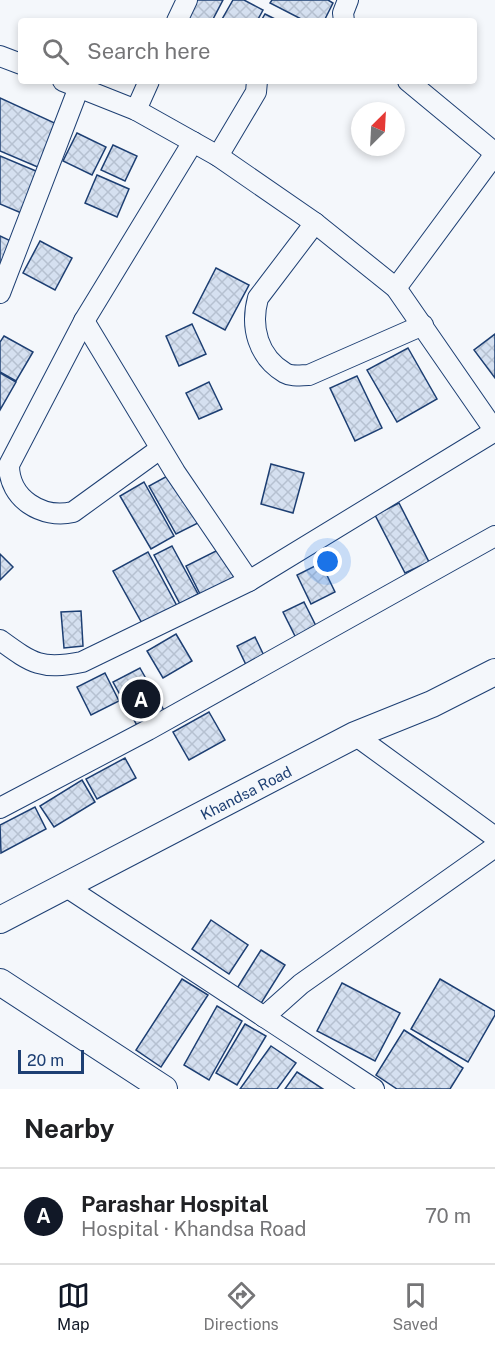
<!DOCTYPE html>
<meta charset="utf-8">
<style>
body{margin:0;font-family:"Public Sans",sans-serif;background:#f6f6f6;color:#202124}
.compass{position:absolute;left:351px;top:102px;width:54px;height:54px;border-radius:50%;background:#fff;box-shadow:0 3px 9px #0003;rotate:24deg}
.scale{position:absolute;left:18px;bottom:15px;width:66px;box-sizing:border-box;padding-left:6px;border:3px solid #1d3f73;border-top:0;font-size:16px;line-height:21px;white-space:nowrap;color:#1d3f73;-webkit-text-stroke:4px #f4f7fb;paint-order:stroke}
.you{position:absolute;left:328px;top:562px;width:21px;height:21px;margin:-15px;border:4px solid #fff;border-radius:50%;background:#1a73e8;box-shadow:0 0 0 9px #1a73e833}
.badge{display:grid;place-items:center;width:39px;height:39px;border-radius:50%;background:#111827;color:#fff;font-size:20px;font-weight:700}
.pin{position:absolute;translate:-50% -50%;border:3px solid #fff;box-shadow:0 2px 6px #0006}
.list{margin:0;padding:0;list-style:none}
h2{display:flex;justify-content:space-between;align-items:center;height:78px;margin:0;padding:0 24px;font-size:26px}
h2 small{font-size:20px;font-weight:400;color:#757577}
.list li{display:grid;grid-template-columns:39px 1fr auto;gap:18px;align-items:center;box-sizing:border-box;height:96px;padding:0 24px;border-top:2px solid #e0e0e0}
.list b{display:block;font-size:22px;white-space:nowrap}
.list p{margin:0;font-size:20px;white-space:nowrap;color:#757577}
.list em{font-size:20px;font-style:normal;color:#757577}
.icon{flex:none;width:33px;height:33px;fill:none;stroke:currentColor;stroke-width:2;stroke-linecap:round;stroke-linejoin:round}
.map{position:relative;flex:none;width:495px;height:1089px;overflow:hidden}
.search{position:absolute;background:#fff;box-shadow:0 3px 9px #0003;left:18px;right:18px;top:18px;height:66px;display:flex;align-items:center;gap:15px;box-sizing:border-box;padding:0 21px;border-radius:6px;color:#757577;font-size:22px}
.sheet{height:174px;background:#fff}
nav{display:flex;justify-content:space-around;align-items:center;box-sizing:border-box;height:84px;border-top:2px solid #e0e0e0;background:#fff;font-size:16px;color:#757577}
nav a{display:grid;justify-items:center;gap:3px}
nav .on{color:#111827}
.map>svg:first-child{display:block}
.building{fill:url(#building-cross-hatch);stroke:#1d3f73;stroke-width:1.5}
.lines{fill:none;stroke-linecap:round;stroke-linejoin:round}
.minor-casing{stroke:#1d3f73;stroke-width:22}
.tertiary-casing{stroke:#1d3f73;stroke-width:28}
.minor{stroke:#f4f7fb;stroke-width:20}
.tertiary{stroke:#f4f7fb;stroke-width:26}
.labels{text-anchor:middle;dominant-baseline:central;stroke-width:4.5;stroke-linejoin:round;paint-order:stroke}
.street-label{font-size:15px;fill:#1d3f73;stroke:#f4f7fb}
</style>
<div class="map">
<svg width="495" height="1089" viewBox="0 0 495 1089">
<defs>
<pattern id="building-cross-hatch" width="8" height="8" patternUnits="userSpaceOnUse" patternTransform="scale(1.5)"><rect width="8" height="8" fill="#d5e0f0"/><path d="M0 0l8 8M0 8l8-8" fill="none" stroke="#b6c1d1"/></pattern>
</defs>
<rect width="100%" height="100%" fill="#f4f7fb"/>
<!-- building -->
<g class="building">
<path d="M191 0H223L212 21H180Z"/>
<path d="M233 0H244L263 10 257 21H221Z"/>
<path d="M272 0H328L333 3 324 21H305L270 3Z"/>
<path d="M265 14 279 21H261Z"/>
<path d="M0 98 59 125 40 168 0 151Z"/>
<path d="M77 133 106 147 92 175 63 161Z"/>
<path d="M113 145 137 156 125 181 101 170Z"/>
<path d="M0 156 43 174 26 215 0 204Z"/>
<path d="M97 175 129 189 117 217 85 203Z"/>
<path d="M0 236 13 242 2 267 0 266Z"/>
<path d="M40 241 72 258 55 290 23 273Z"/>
<path d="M216 268 249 285 225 330 193 313Z"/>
<path d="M192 324 206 354 179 366 166 336Z"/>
<path d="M495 334V378L474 350Z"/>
<path d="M4 336 33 352 16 381 0 372V342Z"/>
<path d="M408 348 437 399 397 422 367 370Z"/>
<path d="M0 373 16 382 0 410Z"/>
<path d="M357 376 382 428 355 441 330 388Z"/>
<path d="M209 382 222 409 199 419 186 393Z"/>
<path d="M271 464 304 473 293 513 261 504Z"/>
<path d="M171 474 198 523 176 534 149 486Z"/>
<path d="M144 482 174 536 151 549 120 496Z"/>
<path d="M399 503 429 562 405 573 375 515Z"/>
<path d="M172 546 198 594 180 604 154 555Z"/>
<path d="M220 549 235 579 201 596 186 566Z"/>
<path d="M148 552 177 606 143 625 113 571Z"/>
<path d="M0 554 13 567 0 580Z"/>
<path d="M321 563 335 592 311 604 297 575Z"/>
<path d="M304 602 318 630 297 640 283 612Z"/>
<path d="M81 611 83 646 64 648 61 612Z"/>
<path d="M176 634 192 661 163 678 147 651Z"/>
<path d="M255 637 267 662 249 671 237 646Z"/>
<path d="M140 668 166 714 139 729 113 682Z"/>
<path d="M105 673 119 701 91 715 77 687Z"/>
<path d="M209 712 225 740 189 760 173 732Z"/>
<path d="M125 758 136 778 97 799 86 779Z"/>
<path d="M82 780 95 802 54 827 40 806Z"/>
<path d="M35 807 46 829 1 853 0 825Z"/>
<path d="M211 920 248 945 229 974 192 949Z"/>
<path d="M261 950 285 965 260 1005 236 990Z"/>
<path d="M182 979 208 995 161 1067 136 1050Z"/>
<path d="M440 979 495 1011V1015L468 1062 411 1029Z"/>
<path d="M342 983 400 1013 375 1061 317 1031Z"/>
<path d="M217 1006 242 1021 209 1080 184 1065Z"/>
<path d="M245 1024 266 1036 237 1085 216 1073Z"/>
<path d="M404 1030 463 1068 450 1089H397L376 1075Z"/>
<path d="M271 1046 296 1063 277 1089H240Z"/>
<path d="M297 1072 323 1089H285Z"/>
</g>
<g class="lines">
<!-- minor casing -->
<g class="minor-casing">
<g id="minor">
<path d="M177 21 187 0"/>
<path d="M344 21 343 13 348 0"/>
<path d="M0 56 21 64"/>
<path d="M63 81 136 110 218 156 315 223 396 288 495 431"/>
<path d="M408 81 495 153"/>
<path d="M136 110 149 81"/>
<path d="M218 156 256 92 257 81"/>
<path d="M315 223 258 298C250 327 258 357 285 373 292 377 301 375 309 375L423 325"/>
<path d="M396 288 495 154"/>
<path d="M0 293 79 87"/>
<path d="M84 321 175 472 249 581"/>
<path d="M160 449 73 512C42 519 9 499 9 465L84 321 193 142"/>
<path d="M0 640C33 664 41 670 82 662L249 581 495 431"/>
<path d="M355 735 495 837"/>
<path d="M0 808 148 730 495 536"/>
<path d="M65 886 374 1089"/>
<path d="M264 1017 301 984 495 847"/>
</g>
</g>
<!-- tertiary casing -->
<g class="tertiary-casing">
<g id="tertiary">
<path d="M0 920 355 735 432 704 495 672"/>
<path d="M0 982 164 1089"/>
</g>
</g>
<!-- minor -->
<use href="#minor" class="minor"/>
<!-- tertiary -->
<use href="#tertiary" class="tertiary"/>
</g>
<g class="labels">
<!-- street labels -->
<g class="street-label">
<text transform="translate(246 793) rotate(-27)">Khandsa Road</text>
</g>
</g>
</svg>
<svg class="compass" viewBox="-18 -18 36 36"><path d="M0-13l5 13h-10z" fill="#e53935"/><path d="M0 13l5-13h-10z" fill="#757577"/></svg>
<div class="scale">20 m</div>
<div class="you"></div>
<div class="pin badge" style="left:141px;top:699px">A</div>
<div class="search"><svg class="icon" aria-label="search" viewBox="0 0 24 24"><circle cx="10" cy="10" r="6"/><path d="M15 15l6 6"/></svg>Search here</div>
</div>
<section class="sheet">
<h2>Nearby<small></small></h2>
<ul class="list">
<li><span class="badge">A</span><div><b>Parashar Hospital</b><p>Hospital · Khandsa Road</p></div><em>70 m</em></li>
</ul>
</section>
<nav>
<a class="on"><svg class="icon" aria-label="map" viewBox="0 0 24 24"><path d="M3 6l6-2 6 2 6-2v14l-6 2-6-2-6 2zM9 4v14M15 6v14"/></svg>Map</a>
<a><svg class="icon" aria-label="directions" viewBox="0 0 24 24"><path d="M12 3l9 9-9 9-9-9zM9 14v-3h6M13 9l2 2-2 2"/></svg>Directions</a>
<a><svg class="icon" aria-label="saved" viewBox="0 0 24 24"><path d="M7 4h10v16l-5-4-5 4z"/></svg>Saved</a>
</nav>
